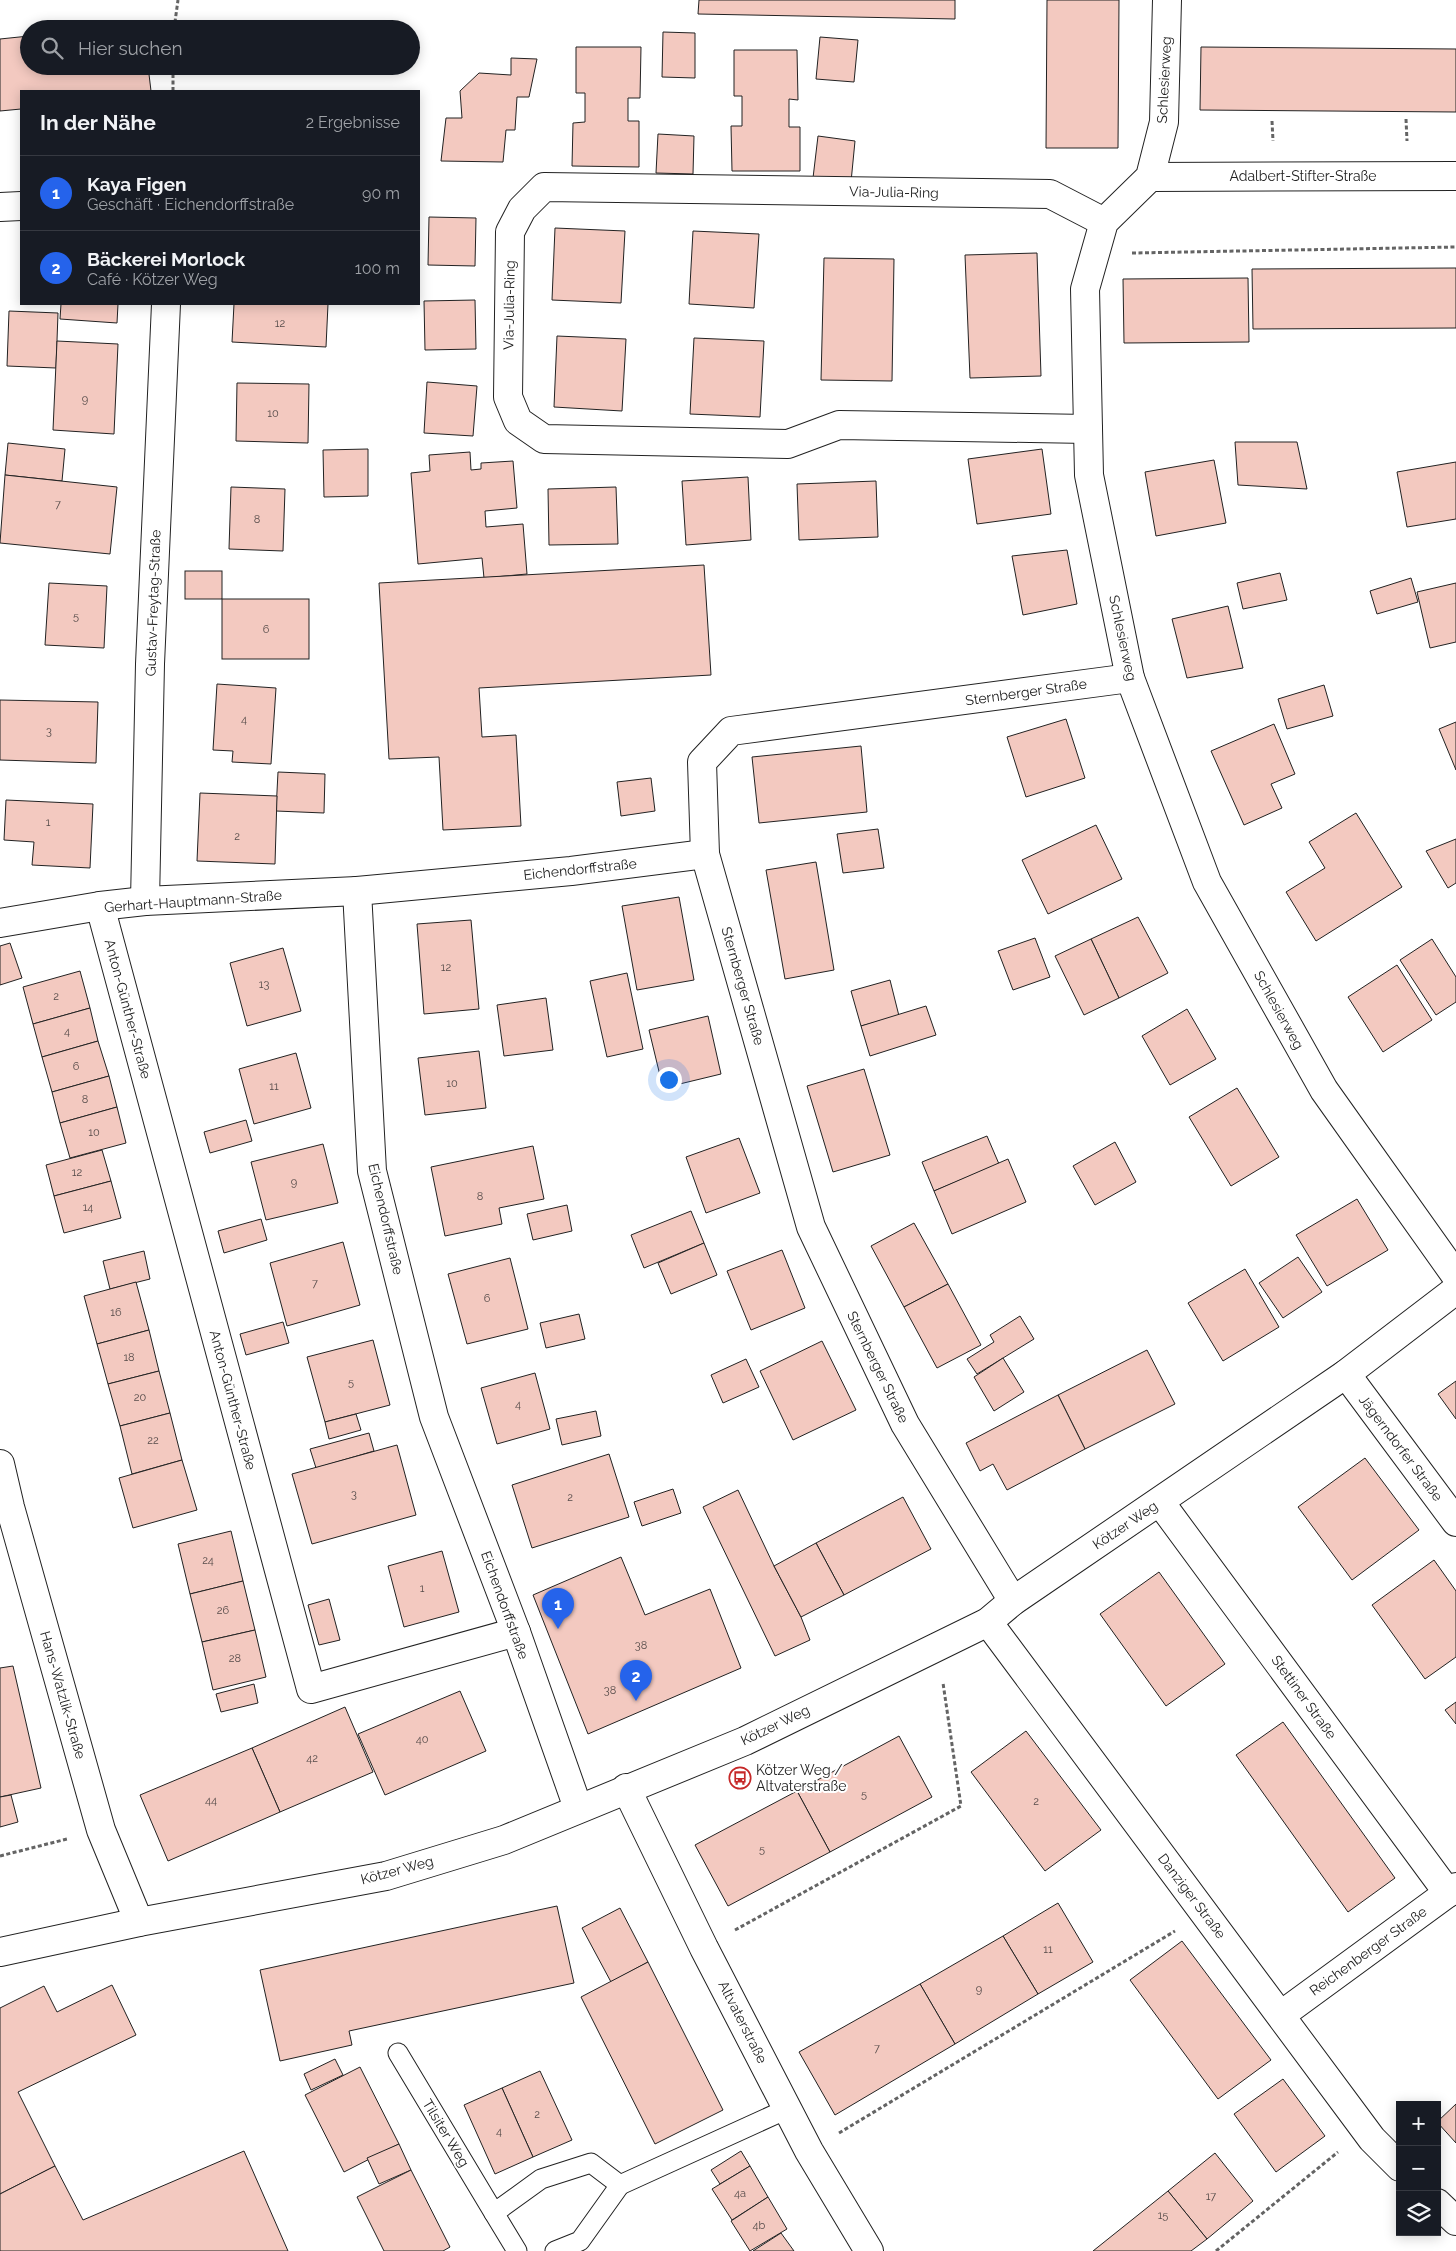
<!DOCTYPE html>
<html lang="de">
<meta charset="utf-8">
<style>
body{margin:0;font-family:Raleway,sans-serif;background:#242831;color:#f1f3f6}
.controls{position:absolute;right:15px;bottom:15px;display:grid;overflow:hidden;border-radius:0px;box-shadow:0 2px 12px #0003}
.controls button{width:45px;height:45px;display:grid;place-items:center;padding:0;border:0;border-bottom:1px solid #363941;background:#171b24;color:#f1f3f6;font:25px sans-serif}
.you{position:absolute;left:668px;top:1079px;width:18px;height:18px;margin:-12px;border:4px solid #fff;border-radius:50%;background:#1a73e8;box-shadow:0 0 0 8px #1a73e833}
.badge{display:grid;place-items:center;width:32px;height:32px;border-radius:50%;background:#2563eb;color:#fff;font-size:16px;font-weight:700}
.pin{position:absolute;translate:-50% -41px;filter:drop-shadow(0 1px 2px #0008)}
.pin::after{content:'';position:absolute;top:26px;width:18px;height:15px;background:inherit;clip-path:polygon(0 0,100% 0,50% 100%)}
.list{margin:0;padding:0;list-style:none}
h2{display:flex;justify-content:space-between;align-items:center;height:65px;margin:0;padding:0 20px;font-size:21px}
h2 small{font-size:16px;font-weight:400;color:#9ea1a6}
.list li{display:grid;grid-template-columns:32px 1fr auto;gap:15px;align-items:center;box-sizing:border-box;height:75px;padding:0 20px;border-top:1px solid #363941}
.list b{display:block;font-size:19px;white-space:nowrap}
.list p{margin:0;font-size:16px;white-space:nowrap;color:#9ea1a6}
.list em{font-size:16px;font-style:normal;color:#9ea1a6}
.icon{flex:none;width:28px;height:28px;fill:none;stroke:currentColor;stroke-width:2;stroke-linecap:round;stroke-linejoin:round}
.map{position:relative;flex:none;width:1456px;height:2251px;overflow:hidden}
.search{position:absolute;background:#171b24;box-shadow:0 2px 12px #0003;left:20px;top:20px;width:400px;height:55px;display:flex;align-items:center;gap:12px;box-sizing:border-box;padding:0 18px;border-radius:28px;color:#9ea1a6;font-size:19px}
.panel{position:absolute;background:#171b24;box-shadow:0 2px 12px #0003;left:20px;top:90px;width:400px;height:215px;border-radius:0px}
.map>svg:first-child{display:block}
.building{fill:#f3c9c0;stroke:#222}
.lines{fill:none;stroke-linecap:round;stroke-linejoin:round}
.lane-casing{stroke:#222;stroke-width:21}
.street-casing{stroke:#222;stroke-width:30}
.path{stroke:#646464;stroke-width:3;stroke-dasharray:4 2.5;stroke-linecap:butt}
.lane{stroke:#fff;stroke-width:19}
.street{stroke:#fff;stroke-width:28}
.labels{text-anchor:middle;dominant-baseline:central;stroke-width:4;stroke-linejoin:round;paint-order:stroke}
.number-label{font-size:11px;fill:#564c4a}
.street-label{font-size:14px;fill:#222;stroke:#fff}
.poi-label{font-size:14px;fill:#222;stroke:#fff;text-anchor:start}
</style>
<div class="map">
<svg width="1456" height="2251" viewBox="0 0 1456 2251">
<rect width="100%" height="100%" fill="#fff"/>
<!-- building -->
<g class="building">
<path d="M699 0H955V19L698 14Z"/>
<path d="M1047 0H1119L1118 148H1046Z"/>
<path d="M144 25V29H104Z"/>
<path d="M663 32 695 33V78L662 77Z"/>
<path d="M29 36V66H148L151 91H21V109L0 111V39Z"/>
<path d="M820 37 858 40 854 82 816 79Z"/>
<path d="M576 47H641L640 98H628V121H639V167L572 166 573 123 585 122V93H576Z"/>
<path d="M1201 47 1456 49V112L1200 110Z"/>
<path d="M734 50H797L798 100 789 99V127H800V171H732L731 126H742V96H734Z"/>
<path d="M511 58 537 59 529 97H517L515 130H506L503 162 441 161 446 118H462L460 91 479 73 511 75Z"/>
<path d="M658 134 694 136 693 174 656 173Z"/>
<path d="M818 136 855 141 851 182 813 178Z"/>
<path d="M429 217 476 218 475 266 428 265Z"/>
<path d="M555 228 625 231 621 303 552 300Z"/>
<path d="M693 231 759 234 754 308 689 304Z"/>
<path d="M1037 253 1041 376 970 378 965 255Z"/>
<path d="M824 258 894 259 892 381 821 380Z"/>
<path d="M1456 268V328L1253 329 1252 269Z"/>
<path d="M1248 278 1249 342 1124 343 1123 279Z"/>
<path d="M475 300 476 349 425 350 424 301Z"/>
<path d="M61 304H118L117 323 60 319Z"/>
<path d="M234 304H328L326 347 232 342Z"/>
<path d="M9 311 58 313 56 368 7 366Z"/>
<path d="M557 336 626 339 622 411 554 407Z"/>
<path d="M694 338 764 341 760 417 690 414Z"/>
<path d="M57 341 118 344 114 434 53 430Z"/>
<path d="M427 382 477 386 473 436 424 433Z"/>
<path d="M237 383 309 384 308 443 236 441Z"/>
<path d="M1235 442H1297L1307 489 1238 485Z"/>
<path d="M8 443 65 449 62 481 5 475Z"/>
<path d="M368 449V496L324 497 323 450Z"/>
<path d="M1042 449 1051 514 977 524 968 459Z"/>
<path d="M470 452 471 470 481 469V463L513 461 517 508 485 511 486 527 523 524 527 574 484 578 482 558 418 564 411 473 430 471 429 455Z"/>
<path d="M1214 460 1226 523 1156 536 1145 472Z"/>
<path d="M1456 462V519L1407 527 1397 472Z"/>
<path d="M5 475 117 487 110 554 0 543Z"/>
<path d="M748 477 751 540 686 545 682 481Z"/>
<path d="M876 481 878 537 799 540 797 484Z"/>
<path d="M231 487 285 489 283 551 229 549Z"/>
<path d="M616 487 618 544 549 545 548 489Z"/>
<path d="M1067 550 1077 604 1023 615 1012 556Z"/>
<path d="M704 565 711 675 479 688 482 737 516 735 521 826 443 830 439 757 389 759 379 583Z"/>
<rect x="185" y="571" width="37" height="28"/>
<path d="M1280 573 1287 600 1243 609 1237 583Z"/>
<path d="M1411 578 1418 602 1377 614 1370 591Z"/>
<path d="M49 583 107 586 104 648 45 645Z"/>
<path d="M1456 583V642L1430 648 1417 592Z"/>
<rect x="222" y="599" width="87" height="60"/>
<path d="M1228 606 1243 668 1187 678 1172 619Z"/>
<path d="M217 684 276 688 271 764 232 762 233 751 213 750Z"/>
<path d="M1324 685 1333 716 1287 729 1278 699Z"/>
<path d="M0 700 98 702 96 763 0 760Z"/>
<path d="M1066 719 1085 778 1026 797 1007 737Z"/>
<path d="M1456 722V770L1439 729Z"/>
<path d="M1274 724 1295 774 1271 784 1282 808 1244 825 1211 751Z"/>
<path d="M861 746 867 812 759 823 752 757Z"/>
<path d="M278 772 325 774 324 813 276 811Z"/>
<path d="M651 778 655 811 621 816 617 782Z"/>
<path d="M200 793 277 796 275 864 197 861Z"/>
<path d="M6 800 93 804 90 868 32 865 34 842 4 840Z"/>
<path d="M1356 813 1402 887 1316 941 1286 892 1325 868 1309 842Z"/>
<path d="M1096 825 1122 879 1048 914 1022 860Z"/>
<path d="M878 829 884 868 843 873 837 834Z"/>
<path d="M1456 839V883L1448 888 1426 851Z"/>
<path d="M816 862 834 970 785 979 766 870Z"/>
<path d="M679 897 694 980 637 990 622 906Z"/>
<path d="M1138 917 1168 973 1119 998 1091 939Z"/>
<path d="M471 920 479 1009 424 1014 417 924Z"/>
<path d="M1035 938 1050 977 1013 990 998 951Z"/>
<path d="M1091 939 1119 998 1084 1015 1055 956Z"/>
<path d="M1432 939 1456 977V1002L1436 1015 1400 960Z"/>
<path d="M10 943 22 978 0 985V946Z"/>
<path d="M283 948 301 1011 247 1026 230 963Z"/>
<path d="M1397 965 1432 1020 1383 1052 1348 997Z"/>
<path d="M80 971 90 1008 33 1024 23 987Z"/>
<path d="M627 973 643 1049 607 1057 590 981Z"/>
<path d="M890 980 899 1016 861 1026 851 991Z"/>
<path d="M546 998 553 1050 504 1056 497 1005Z"/>
<path d="M926 1006 936 1035 870 1056 861 1026Z"/>
<path d="M90 1008 98 1041 42 1057 33 1024Z"/>
<path d="M1187 1009 1216 1059 1170 1085 1142 1036Z"/>
<path d="M708 1016 721 1074 663 1088 649 1030Z"/>
<path d="M98 1041 109 1076 52 1092 42 1057Z"/>
<path d="M479 1051 486 1108 425 1115 418 1058Z"/>
<path d="M296 1053 311 1108 254 1124 239 1069Z"/>
<path d="M864 1069 890 1155 833 1172 807 1086Z"/>
<path d="M109 1076 117 1107 60 1123 52 1092Z"/>
<path d="M1237 1088 1279 1157 1231 1186 1189 1117Z"/>
<path d="M117 1107 126 1143 70 1158 60 1123Z"/>
<path d="M246 1120 252 1141 210 1153 204 1132Z"/>
<path d="M987 1136 999 1164 934 1191 922 1162Z"/>
<path d="M739 1138 760 1193 706 1213 686 1157Z"/>
<path d="M1115 1142 1136 1182 1095 1205 1073 1166Z"/>
<path d="M323 1144 338 1203 266 1220 251 1162Z"/>
<path d="M533 1146 544 1199 499 1208 502 1224 445 1236 431 1167Z"/>
<path d="M102 1150 111 1181 54 1196 46 1165Z"/>
<path d="M1008 1159 1026 1202 952 1234 934 1191Z"/>
<path d="M111 1181 121 1218 64 1233 54 1196Z"/>
<path d="M1357 1199 1388 1250 1327 1286 1296 1235Z"/>
<path d="M567 1205 572 1231 533 1240 527 1214Z"/>
<path d="M691 1211 704 1243 644 1268 631 1235Z"/>
<path d="M261 1219 267 1240 224 1253 218 1231Z"/>
<path d="M914 1223 948 1284 904 1307 871 1246Z"/>
<path d="M343 1242 360 1305 287 1326 270 1263Z"/>
<path d="M704 1243 717 1275 671 1294 658 1263Z"/>
<path d="M782 1250 805 1308 751 1330 727 1271Z"/>
<path d="M144 1251 150 1279 110 1289 103 1261Z"/>
<path d="M1298 1257 1322 1292 1283 1318 1259 1283Z"/>
<path d="M510 1258 528 1329 467 1344 448 1274Z"/>
<path d="M1245 1269 1279 1327 1223 1361 1188 1303Z"/>
<path d="M136 1282 149 1330 97 1344 84 1296Z"/>
<path d="M948 1284 981 1345 937 1368 904 1307Z"/>
<path d="M579 1314 585 1339 546 1348 540 1323Z"/>
<path d="M1020 1316 1034 1339 977 1374 967 1359 994 1342 990 1335Z"/>
<path d="M283 1322 289 1343 246 1355 240 1334Z"/>
<path d="M149 1330 159 1371 108 1384 97 1344Z"/>
<path d="M373 1340 390 1405 325 1422 307 1357Z"/>
<path d="M822 1341 856 1410 793 1440 760 1371Z"/>
<path d="M1147 1350 1175 1404 1085 1449 1058 1395Z"/>
<path d="M1003 1358 1024 1392 994 1411 974 1377Z"/>
<path d="M746 1359 759 1387 723 1403 711 1375Z"/>
<path d="M159 1371 170 1413 120 1426 108 1384Z"/>
<path d="M535 1373 550 1429 497 1444 481 1388Z"/>
<path d="M1456 1381V1419L1438 1394Z"/>
<path d="M1058 1395 1085 1449 1007 1490 993 1464 980 1471 966 1443Z"/>
<path d="M596 1411 601 1436 562 1445 556 1419Z"/>
<path d="M170 1413 182 1460 132 1474 120 1426Z"/>
<path d="M356 1414 361 1430 329 1439 325 1422Z"/>
<path d="M369 1433 374 1451 316 1468 310 1449Z"/>
<path d="M397 1445 416 1515 312 1544 292 1474Z"/>
<path d="M609 1454 629 1517 532 1548 512 1485Z"/>
<path d="M1365 1458 1419 1530 1352 1580 1298 1507Z"/>
<path d="M182 1460 197 1510 133 1528 119 1478Z"/>
<path d="M673 1489 681 1513 642 1526 634 1502Z"/>
<path d="M738 1490 774 1566 801 1617 810 1640 775 1656 703 1507Z"/>
<path d="M903 1497 931 1549 844 1595 816 1543Z"/>
<path d="M231 1531 243 1581 190 1594 178 1544Z"/>
<path d="M816 1543 844 1595 801 1617 774 1566Z"/>
<path d="M442 1551 459 1612 404 1627 388 1566Z"/>
<path d="M621 1557 645 1615 710 1589 741 1668 588 1734 533 1595Z"/>
<path d="M1434 1560 1456 1591V1657L1425 1679 1372 1605Z"/>
<path d="M1159 1572 1225 1664 1166 1706 1100 1614Z"/>
<path d="M243 1581 255 1630 202 1642 190 1594Z"/>
<path d="M329 1599 340 1640 319 1645 308 1605Z"/>
<path d="M255 1630 266 1677 213 1690 202 1642Z"/>
<path d="M13 1666 41 1788 0 1797V1668Z"/>
<path d="M254 1684 258 1703 221 1712 216 1694Z"/>
<path d="M460 1691 486 1751 385 1795 358 1734Z"/>
<path d="M1456 1702V1724L1445 1710Z"/>
<path d="M345 1707 373 1772 280 1812 252 1748Z"/>
<path d="M1283 1722 1395 1878 1348 1912 1236 1755Z"/>
<path d="M1026 1731 1101 1830 1045 1871 971 1772Z"/>
<path d="M899 1736 932 1797 830 1852 797 1791Z"/>
<path d="M252 1748 280 1812 168 1861 140 1795Z"/>
<path d="M797 1791 830 1852 728 1906 695 1845Z"/>
<path d="M11 1795 18 1822 0 1827V1797Z"/>
<path d="M1058 1903 1093 1962 1038 1994 1003 1936Z"/>
<path d="M557 1906 574 1983 349 2031 352 2045 280 2061 260 1970Z"/>
<path d="M620 1908 648 1962 611 1982 582 1928Z"/>
<path d="M1003 1936 1038 1994 955 2044 920 1984Z"/>
<path d="M1182 1941 1271 2060 1218 2099 1130 1980Z"/>
<path d="M648 1962 723 2110 655 2144 581 1997Z"/>
<path d="M920 1984 955 2044 835 2115 799 2052Z"/>
<path d="M112 1985 136 2035 18 2092 55 2166 0 2194V2008L44 1986 57 2012Z"/>
<path d="M335 2059 343 2075 311 2090 304 2074Z"/>
<path d="M360 2067 399 2144 344 2172 305 2095Z"/>
<path d="M540 2071 572 2140 533 2157 502 2088Z"/>
<path d="M1283 2079 1325 2136 1276 2172 1234 2114Z"/>
<path d="M502 2088 533 2157 495 2174 464 2105Z"/>
<path d="M1456 2104V2143L1437 2122Z"/>
<path d="M399 2144 411 2170 379 2184 367 2158Z"/>
<path d="M244 2151 288 2251H0V2194L55 2166 83 2220Z"/>
<path d="M741 2151 750 2166 720 2184 711 2170Z"/>
<path d="M1215 2153 1253 2201 1207 2239 1168 2191Z"/>
<path d="M750 2166 768 2197 732 2220 712 2189Z"/>
<path d="M411 2170 450 2247 443 2251H384L357 2197Z"/>
<path d="M1168 2191 1207 2239 1191 2251H1093Z"/>
<path d="M768 2197 787 2229 750 2251 731 2221Z"/>
<path d="M781 2233 794 2251H753Z"/>
</g>
<g class="lines">
<!-- lane casing -->
<g class="lane-casing">
<g id="lane">
<path d="M398 2053 494 2213 541 2179 591 2163 620 2185 787 2109"/>
<path d="M494 2213 517 2251"/>
<path d="M555 2251 580 2241 620 2185"/>
</g>
</g>
<!-- street casing -->
<g class="street-casing">
<g id="street">
<path d="M1167 0 1164 122 1150 177 1104 222 1085 289 1089 475 1130 678 1207 882 1324 1090 1456 1276"/>
<path d="M1150 177 1456 176"/>
<path d="M0 207 21 206"/>
<path d="M1088 429 839 425 788 444 544 439 518 421 508 397 510 232 522 209 544 187 1050 194 1104 222"/>
<path d="M145 901 150 664 166 304"/>
<path d="M100 906 311 1689 516 1632"/>
<path d="M0 923 100 906 145 901 357 891"/>
<path d="M1346 1374 1456 1522"/>
<path d="M0 1464 10 1507 101 1830 139 1922"/>
<path d="M1160 1502 1448 1893"/>
<path d="M1013 1601 905 1424 811 1227 705 854 702 762 731 731 1130 678"/>
<path d="M988 1622 1372 2139 1400 2167"/>
<path d="M626 1788 704 1948 809 2151 869 2251"/>
<path d="M578 1808 516 1632 434 1417 372 1171 357 891 571 871 705 854"/>
<path d="M0 1952 139 1922 386 1876 504 1840 745 1741 988 1622 1013 1601 1346 1374 1456 1290"/>
<path d="M1281 2015 1456 1887"/>
<path d="M1437 2203 1456 2221"/>
</g>
</g>
<!-- path -->
<g class="path">
<path d="M174 29 178 0"/>
<path d="M173 91V66"/>
<path d="M1406 119 1407 141"/>
<path d="M1272 121 1273 141"/>
<path d="M1132 253 1456 247"/>
<path d="M0 1856 67 1839"/>
<path d="M735 1930 961 1806 943 1683"/>
<path d="M839 2133 1175 1931"/>
<path d="M1216 2251 1338 2152"/>
</g>
<!-- lane -->
<use href="#lane" class="lane"/>
<!-- street -->
<use href="#street" class="street"/>
</g>
<!-- icons -->
<defs>
<g id="bus-ring" transform="scale(1.125)"><circle r="9.5" fill="#fff" stroke="#c62828" stroke-width="1.5"/><path d="M-5-6H5V4H4V6H2V4H-2V6H-4V4H-5ZM-3.5-4V0h7V-4ZM-3.5 1.2v1.5H-2V1.2ZM2 1.2v1.5H3.5V1.2Z" fill="#c62828"/></g>
</defs>
<g fill-rule="evenodd">
<use href="#bus-ring" x="740" y="1778"/>
</g>
<g class="labels">
<!-- number labels -->
<g class="number-label">
<text x="280" y="323">12</text>
<text x="85" y="399">9</text>
<text x="273" y="413">10</text>
<text x="58" y="504">7</text>
<text x="257" y="519">8</text>
<text x="76" y="616">5</text>
<text x="266" y="629">6</text>
<text x="244" y="719">4</text>
<text x="49" y="731">3</text>
<text x="48" y="822">1</text>
<text x="237" y="836">2</text>
<text x="446" y="967">12</text>
<text x="264" y="984">13</text>
<text x="56" y="996">2</text>
<text x="67" y="1031">4</text>
<text x="76" y="1066">6</text>
<text x="452" y="1083">10</text>
<text x="274" y="1086">11</text>
<text x="85" y="1099">8</text>
<text x="94" y="1132">10</text>
<text x="77" y="1172">12</text>
<text x="294" y="1182">9</text>
<text x="480" y="1196">8</text>
<text x="88" y="1207">14</text>
<text x="315" y="1283">7</text>
<text x="487" y="1298">6</text>
<text x="116" y="1312">16</text>
<text x="129" y="1357">18</text>
<text x="351" y="1382">5</text>
<text x="140" y="1397">20</text>
<text x="518" y="1404">4</text>
<text x="153" y="1440">22</text>
<text x="354" y="1494">3</text>
<text x="570" y="1497">2</text>
<text x="208" y="1560">24</text>
<text x="422" y="1588">1</text>
<text x="223" y="1610">26</text>
<text x="641" y="1645">38</text>
<text x="235" y="1658">28</text>
<text x="610" y="1690">38</text>
<text x="422" y="1739">40</text>
<text x="312" y="1758">42</text>
<text x="864" y="1794">5</text>
<text x="211" y="1800">44</text>
<text x="1036" y="1801">2</text>
<text x="762" y="1849">5</text>
<text x="1048" y="1949">11</text>
<text x="979" y="1989">9</text>
<text x="877" y="2048">7</text>
<text x="537" y="2114">2</text>
<text x="499" y="2131">4</text>
<text x="740" y="2193">4a</text>
<text x="1211" y="2196">17</text>
<text x="1163" y="2215">15</text>
<text x="759" y="2225">4b</text>
</g>
<!-- street labels -->
<g class="street-label">
<text transform="translate(1164 80) rotate(-87)">Schlesierweg</text>
<text x="1303" y="176">Adalbert-Stifter-Straße</text>
<text transform="translate(894 192) rotate(1)">Via-Julia-Ring</text>
<text transform="translate(509 305) rotate(-89)">Via-Julia-Ring</text>
<text transform="translate(153 603) rotate(-88)">Gustav-Freytag-Straße</text>
<text transform="translate(1123 638) rotate(78)">Schlesierweg</text>
<text transform="translate(1026 692) rotate(-8)">Sternberger Straße</text>
<text transform="translate(580 869) rotate(-6)">Eichendorffstraße</text>
<text transform="translate(193 901) rotate(-4)">Gerhart-Hauptmann-Straße</text>
<text transform="translate(743 986) rotate(74)">Sternberger Straße</text>
<text transform="translate(128 1009) rotate(75)">Anton-Günther-Straße</text>
<text transform="translate(1279 1010) rotate(61)">Schlesierweg</text>
<text transform="translate(386 1219) rotate(77)">Eichendorffstraße</text>
<text transform="translate(878 1367) rotate(64)">Sternberger Straße</text>
<text transform="translate(233 1400) rotate(75)">Anton-Günther-Straße</text>
<text transform="translate(1401 1448) rotate(53)">Jägerndorfer Straße</text>
<text transform="translate(1125 1525) rotate(-34)">Kötzer Weg</text>
<text transform="translate(505 1605) rotate(70)">Eichendorffstraße</text>
<text transform="translate(63 1695) rotate(74)">Hans-Watzlik-Straße</text>
<text transform="translate(1304 1697) rotate(54)">Stettiner Straße</text>
<text transform="translate(775 1725) rotate(-26)">Kötzer Weg</text>
<text transform="translate(397 1870) rotate(-15)">Kötzer Weg</text>
<text transform="translate(1192 1896) rotate(53)">Danziger Straße</text>
<text transform="translate(1368 1951) rotate(-36)">Reichenberger Straße</text>
<text transform="translate(743 2022) rotate(63)">Altvaterstraße</text>
<text transform="translate(446 2133) rotate(59)">Tilsiter Weg</text>
</g>
<!-- poi labels -->
<g class="poi-label">
<text x="756" y="1770">Kötzer Weg /<tspan x="756" dy="16">Altvaterstraße</tspan></text>
</g>
</g>
</svg>
<div class="controls">
<button>+</button>
<button>−</button>
<button><svg class="icon" aria-label="layers" viewBox="0 0 24 24"><path d="M12 4l9 5-9 5-9-5zM3 14l9 5 9-5"/></svg></button>
</div>
<div class="you"></div>
<div class="pin badge" style="left:558px;top:1629px">1</div>
<div class="pin badge" style="left:636px;top:1701px">2</div>
<div class="search"><svg class="icon" aria-label="search" viewBox="0 0 24 24"><circle cx="10" cy="10" r="6"/><path d="M15 15l6 6"/></svg>Hier suchen</div>
<section class="panel">
<h2>In der Nähe<small>2 Ergebnisse</small></h2>
<ul class="list">
<li><span class="badge">1</span><div><b>Kaya Figen</b><p>Geschäft · Eichendorffstraße</p></div><em>90 m</em></li>
<li><span class="badge">2</span><div><b>Bäckerei Morlock</b><p>Café · Kötzer Weg</p></div><em>100 m</em></li>
</ul>
</section>
</div>
